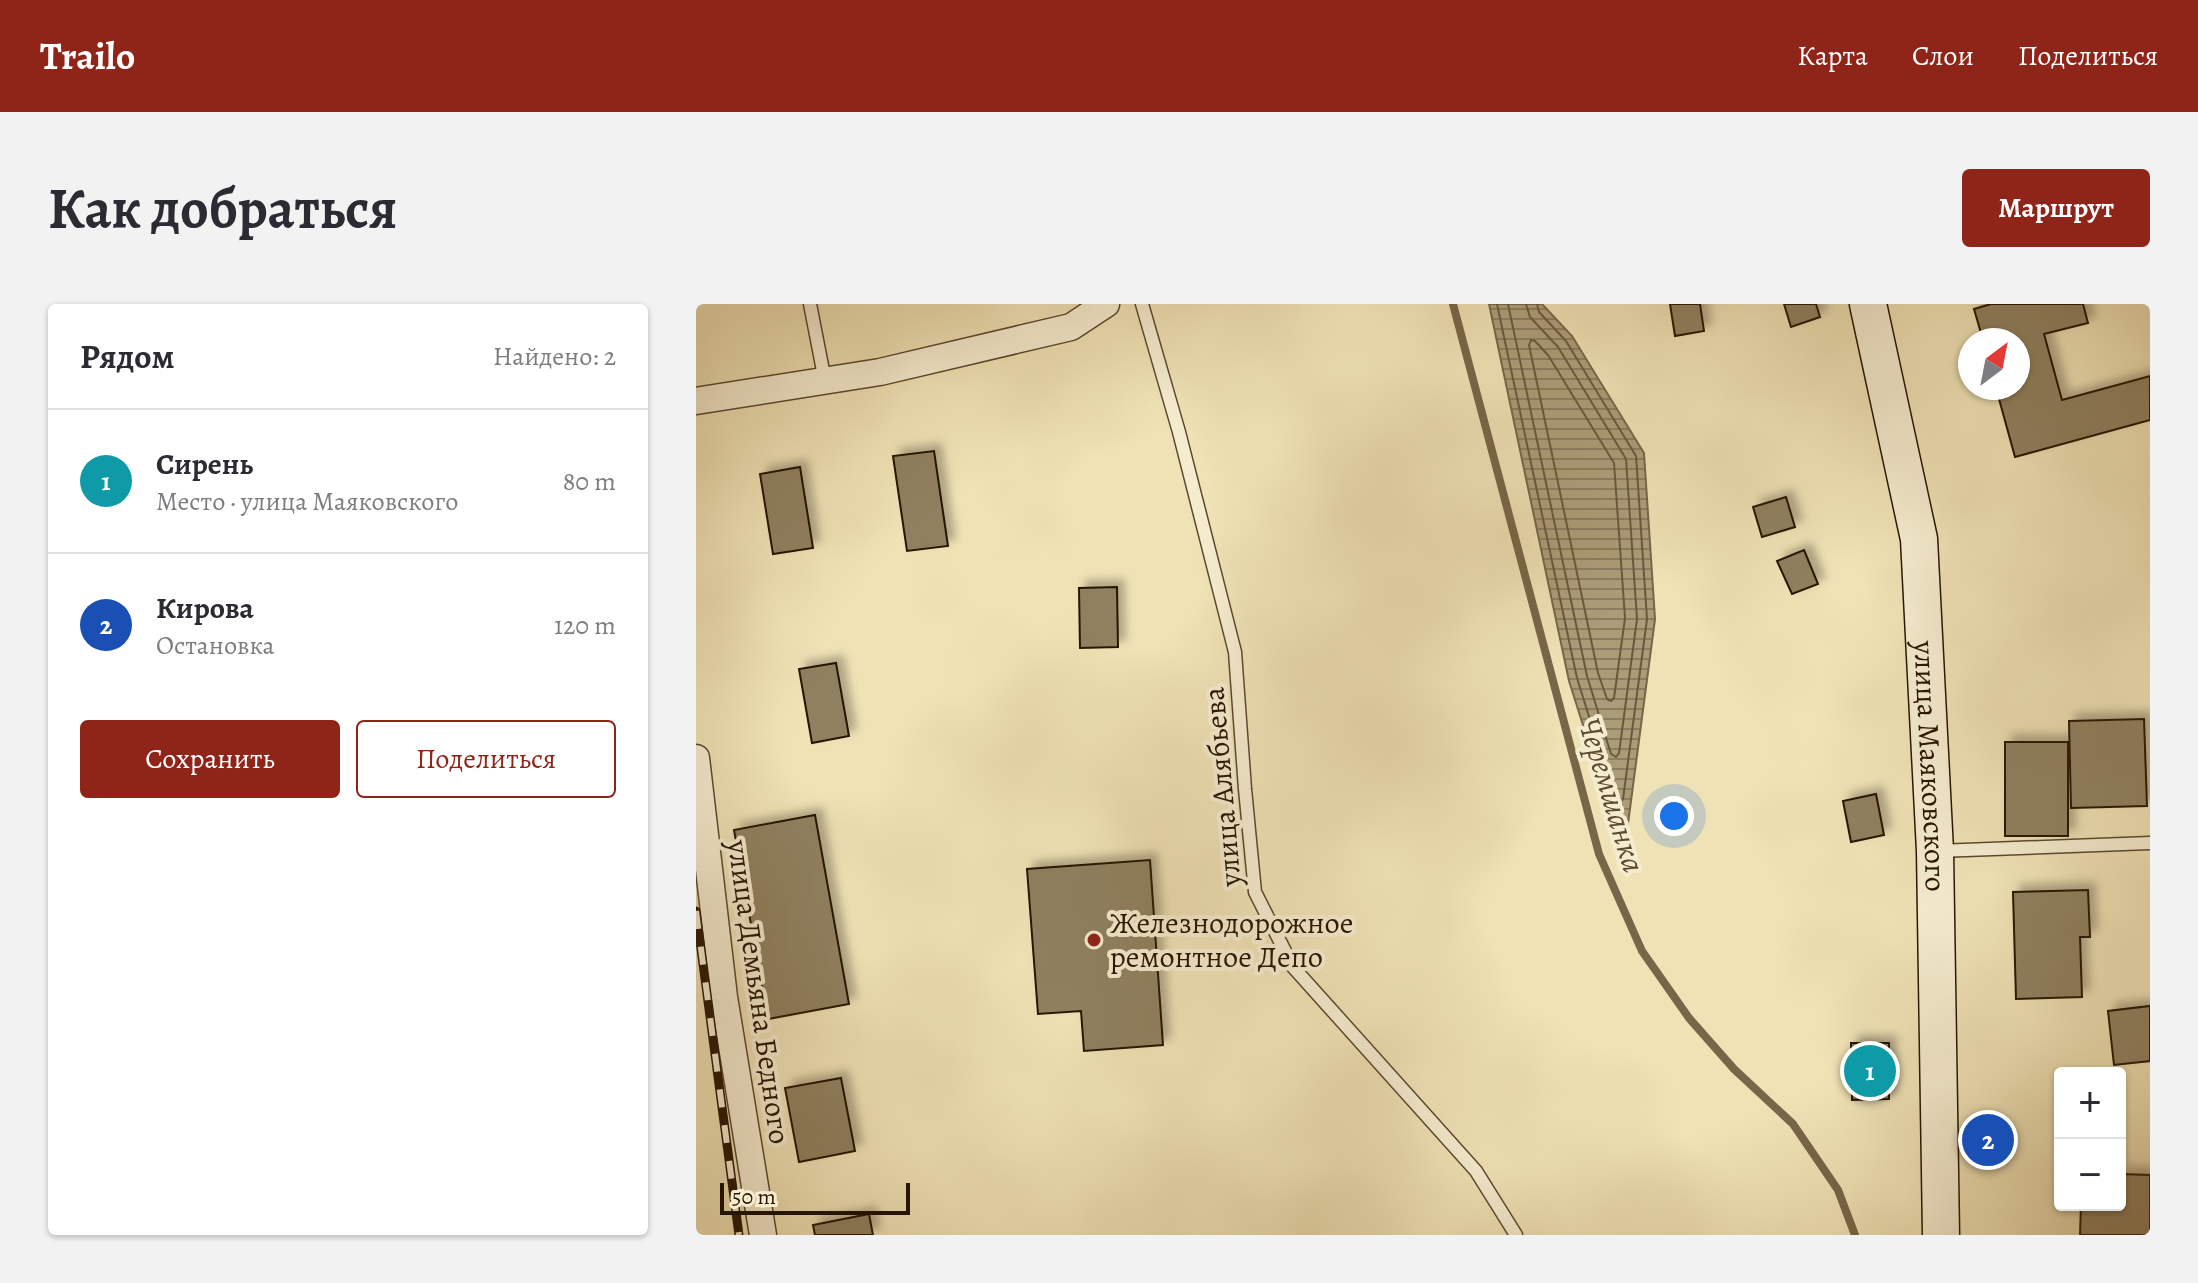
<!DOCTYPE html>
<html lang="ru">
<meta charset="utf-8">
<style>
body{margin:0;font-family:Alegreya,serif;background:#f2f2f3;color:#2b2b33}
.controls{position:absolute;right:24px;bottom:24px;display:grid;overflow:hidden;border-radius:8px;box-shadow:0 2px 6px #0004}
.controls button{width:72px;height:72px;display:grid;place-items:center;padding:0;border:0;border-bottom:2px solid #e1e1e2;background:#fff;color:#2b2b33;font:40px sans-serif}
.compass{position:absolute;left:1262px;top:24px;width:72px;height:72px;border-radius:50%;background:#fff;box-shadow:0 2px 6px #0004;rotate:32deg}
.scale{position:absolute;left:24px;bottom:20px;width:190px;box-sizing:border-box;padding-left:8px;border:4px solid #281501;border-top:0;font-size:22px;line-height:28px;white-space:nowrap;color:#281501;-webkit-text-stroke:6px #f5eccf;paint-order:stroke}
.you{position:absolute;left:978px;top:512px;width:28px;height:28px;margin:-20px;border:6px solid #fff;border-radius:50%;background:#1a73e8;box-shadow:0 0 0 12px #1a73e833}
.badge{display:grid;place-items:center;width:52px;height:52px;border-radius:50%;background:#8f2418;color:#fff;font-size:26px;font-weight:700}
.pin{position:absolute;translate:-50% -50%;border:4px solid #fff;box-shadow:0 2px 8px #0006}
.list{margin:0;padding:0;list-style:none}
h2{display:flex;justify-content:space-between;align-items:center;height:104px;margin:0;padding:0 32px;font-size:34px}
h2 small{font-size:26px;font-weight:400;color:#7c7c81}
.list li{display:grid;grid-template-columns:52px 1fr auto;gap:24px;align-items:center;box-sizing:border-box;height:144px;padding:0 32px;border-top:2px solid #e1e1e2}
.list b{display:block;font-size:30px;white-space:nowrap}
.list p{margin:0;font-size:26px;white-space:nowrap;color:#7c7c81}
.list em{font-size:26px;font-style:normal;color:#7c7c81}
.actions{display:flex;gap:16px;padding:24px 32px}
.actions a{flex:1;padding:18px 0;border:2px solid #8f2418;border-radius:8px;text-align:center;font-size:28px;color:#8f2418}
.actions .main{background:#8f2418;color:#fff}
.map{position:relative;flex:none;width:1454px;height:931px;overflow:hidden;border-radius:8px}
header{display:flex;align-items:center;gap:48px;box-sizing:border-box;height:112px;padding:0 40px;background:#8f2418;color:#fff}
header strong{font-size:38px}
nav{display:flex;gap:44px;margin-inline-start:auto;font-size:28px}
.intro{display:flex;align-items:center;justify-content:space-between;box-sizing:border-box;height:192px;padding:0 48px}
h1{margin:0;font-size:56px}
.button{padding:20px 36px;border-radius:8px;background:#8f2418;color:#fff;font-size:28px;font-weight:700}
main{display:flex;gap:48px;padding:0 48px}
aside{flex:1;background:#fff;border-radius:8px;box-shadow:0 2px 6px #0004}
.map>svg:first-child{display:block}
.water{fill:url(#water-rules);stroke:#776648;stroke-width:2}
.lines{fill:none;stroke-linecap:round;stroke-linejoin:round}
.shore{stroke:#6a583c;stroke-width:2}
.stream{stroke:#776648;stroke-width:8}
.building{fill:#8f805f;stroke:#281501;stroke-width:2;filter:url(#shadow)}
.service-casing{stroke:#5a482e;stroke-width:15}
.minor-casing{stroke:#5a482e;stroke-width:29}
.secondary-casing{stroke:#281501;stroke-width:39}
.service{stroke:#f5eccf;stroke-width:12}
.minor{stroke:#f5eccf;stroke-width:26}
.secondary{stroke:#f5eccf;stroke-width:36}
.rail-casing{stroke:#281501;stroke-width:9}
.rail{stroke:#f5eccf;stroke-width:6;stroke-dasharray:18;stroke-linecap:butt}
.poi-dot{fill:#8f2418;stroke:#f5eccf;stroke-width:3}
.labels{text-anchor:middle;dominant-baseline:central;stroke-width:8;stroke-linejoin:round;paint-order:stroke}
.street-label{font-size:30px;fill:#281501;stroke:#f5eccf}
.poi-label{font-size:30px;fill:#281501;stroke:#f5eccf;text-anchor:start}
.water-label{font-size:32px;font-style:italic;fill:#5c4b31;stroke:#f5eccf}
</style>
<header>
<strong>Trailo</strong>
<nav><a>Карта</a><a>Слои</a><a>Поделиться</a></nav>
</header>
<div class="intro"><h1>Как добраться</h1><a class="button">Маршрут</a></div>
<main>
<aside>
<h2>Рядом<small>Найдено: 2</small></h2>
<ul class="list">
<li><span class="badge" style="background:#0f9aa8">1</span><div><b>Сирень</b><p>Место · улица Маяковского</p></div><em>80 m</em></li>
<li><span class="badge" style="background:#1a4fb4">2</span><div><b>Кирова</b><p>Остановка</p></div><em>120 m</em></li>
</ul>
<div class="actions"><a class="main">Сохранить</a><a>Поделиться</a></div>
</aside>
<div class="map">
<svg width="1454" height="931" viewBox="0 0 1454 931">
<defs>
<pattern id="water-rules" width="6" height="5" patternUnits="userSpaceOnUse" patternTransform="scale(2)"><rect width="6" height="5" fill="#ab9c78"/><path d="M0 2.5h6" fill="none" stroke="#8b7e60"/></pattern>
<filter id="shadow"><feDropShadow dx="7" dy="-7" stdDeviation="4" flood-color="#0004"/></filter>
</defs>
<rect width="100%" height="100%" fill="#efe2b5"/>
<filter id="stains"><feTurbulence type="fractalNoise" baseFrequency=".0025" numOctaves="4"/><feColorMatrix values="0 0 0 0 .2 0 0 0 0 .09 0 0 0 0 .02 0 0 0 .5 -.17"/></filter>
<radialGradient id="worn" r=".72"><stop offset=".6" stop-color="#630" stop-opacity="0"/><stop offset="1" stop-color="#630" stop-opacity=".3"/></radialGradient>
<!-- water -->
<path class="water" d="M793 0H846L876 32 948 149 959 315 928 550 873 377Z"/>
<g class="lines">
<!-- shore -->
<g class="shore">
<path d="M801 0 881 374 919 496 924 499 927 495 951 315 940 152 870 37 843 8 841 0"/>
<path d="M812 0 891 372 915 450 920 453 923 449 941 315 930 155 862 43 834 13 830 0"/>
<path d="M835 36 839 37 852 51 918 159 929 314 918 394 915 397 911 395 902 369 833 41Z"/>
</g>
<!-- stream -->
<path class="stream" d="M757 0 903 550 946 647 993 714 1038 765 1097 820 1142 886 1159 931"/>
</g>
<!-- building -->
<g class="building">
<path d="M974 0H1004L1008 27 979 32Z"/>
<path d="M1088 0H1120L1124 13 1095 23Z"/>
<path d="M1295 0H1387L1392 19 1348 30 1366 96 1454 72V116L1319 153 1300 84H1322V36H1287L1278 5Z"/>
<path d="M238 147 252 242 211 247 197 152Z"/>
<path d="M104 163 117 244 77 250 64 170Z"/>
<path d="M1090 193 1099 223 1066 233 1057 203Z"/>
<path d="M1108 246 1122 280 1096 290 1081 257Z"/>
<path d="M421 283 422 343 384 344 383 284Z"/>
<path d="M140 359 153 432 116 439 103 365Z"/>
<path d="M1448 415 1451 502 1375 504 1373 417Z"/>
<rect x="1309" y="438" width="63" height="94"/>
<path d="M1180 490 1188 531 1155 538 1147 497Z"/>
<path d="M119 511 153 700 72 715 38 526Z"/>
<path d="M454 556 467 741 388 747 385 707 342 710 331 565Z"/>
<path d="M1392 586 1394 633H1384L1386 693 1320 695 1317 588Z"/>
<path d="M1454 702V757L1418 761 1412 707Z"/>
<path d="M1155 739H1193V795L1156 796Z"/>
<path d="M145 774 159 847 103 858 89 784Z"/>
<path d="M1424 870 1454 871V931H1384L1385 901H1424Z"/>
<path d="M173 910 177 931H119L117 921Z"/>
</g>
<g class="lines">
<!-- service casing -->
<g class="service-casing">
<g id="service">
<path d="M114 0 129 77"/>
<path d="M446 0 483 128 539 348 549 485 559 588 597 663 780 867 820 931"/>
<path d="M1242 547 1454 539"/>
</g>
</g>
<!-- minor casing -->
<g class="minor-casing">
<g id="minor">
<path d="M0 97 184 68 375 23 410 0"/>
<path d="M0 454 28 693 67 931"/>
</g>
</g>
<!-- secondary casing -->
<g class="secondary-casing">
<g id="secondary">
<path id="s1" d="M1172 0 1223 235 1239 547 1245 931"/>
</g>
</g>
<!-- service -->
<use href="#service" class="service"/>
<!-- minor -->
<use href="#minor" class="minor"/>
<!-- secondary -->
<use href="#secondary" class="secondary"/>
<!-- rail casing -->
<g class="rail-casing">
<path id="rail" d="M0 607 43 931"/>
</g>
<!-- rail -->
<use href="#rail" class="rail"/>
</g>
<!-- markers -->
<circle class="poi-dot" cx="398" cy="636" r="8"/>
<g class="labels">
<!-- street labels -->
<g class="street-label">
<text stroke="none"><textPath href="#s1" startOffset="468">улица Маяковского</textPath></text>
<text transform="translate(526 483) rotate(-95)">улица Алябьева</text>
<text transform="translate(63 688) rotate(82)">улица Демьяна Бедного</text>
</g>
<!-- poi labels -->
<g class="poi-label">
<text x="414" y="619">Железнодорожное<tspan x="414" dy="34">ремонтное Депо</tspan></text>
</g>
<!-- water labels -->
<g class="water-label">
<text transform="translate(916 491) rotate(73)">Черемшанка</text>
</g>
</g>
<rect width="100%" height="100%" filter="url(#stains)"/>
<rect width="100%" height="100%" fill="url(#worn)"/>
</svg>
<div class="controls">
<button>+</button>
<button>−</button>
</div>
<svg class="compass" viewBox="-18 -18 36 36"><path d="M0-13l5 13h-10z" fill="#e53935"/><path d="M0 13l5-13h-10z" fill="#7c7c81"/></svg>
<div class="scale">50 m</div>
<div class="you"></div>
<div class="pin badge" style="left:1174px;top:767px;background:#0f9aa8">1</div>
<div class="pin badge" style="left:1292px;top:836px;background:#1a4fb4">2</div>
</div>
</main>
